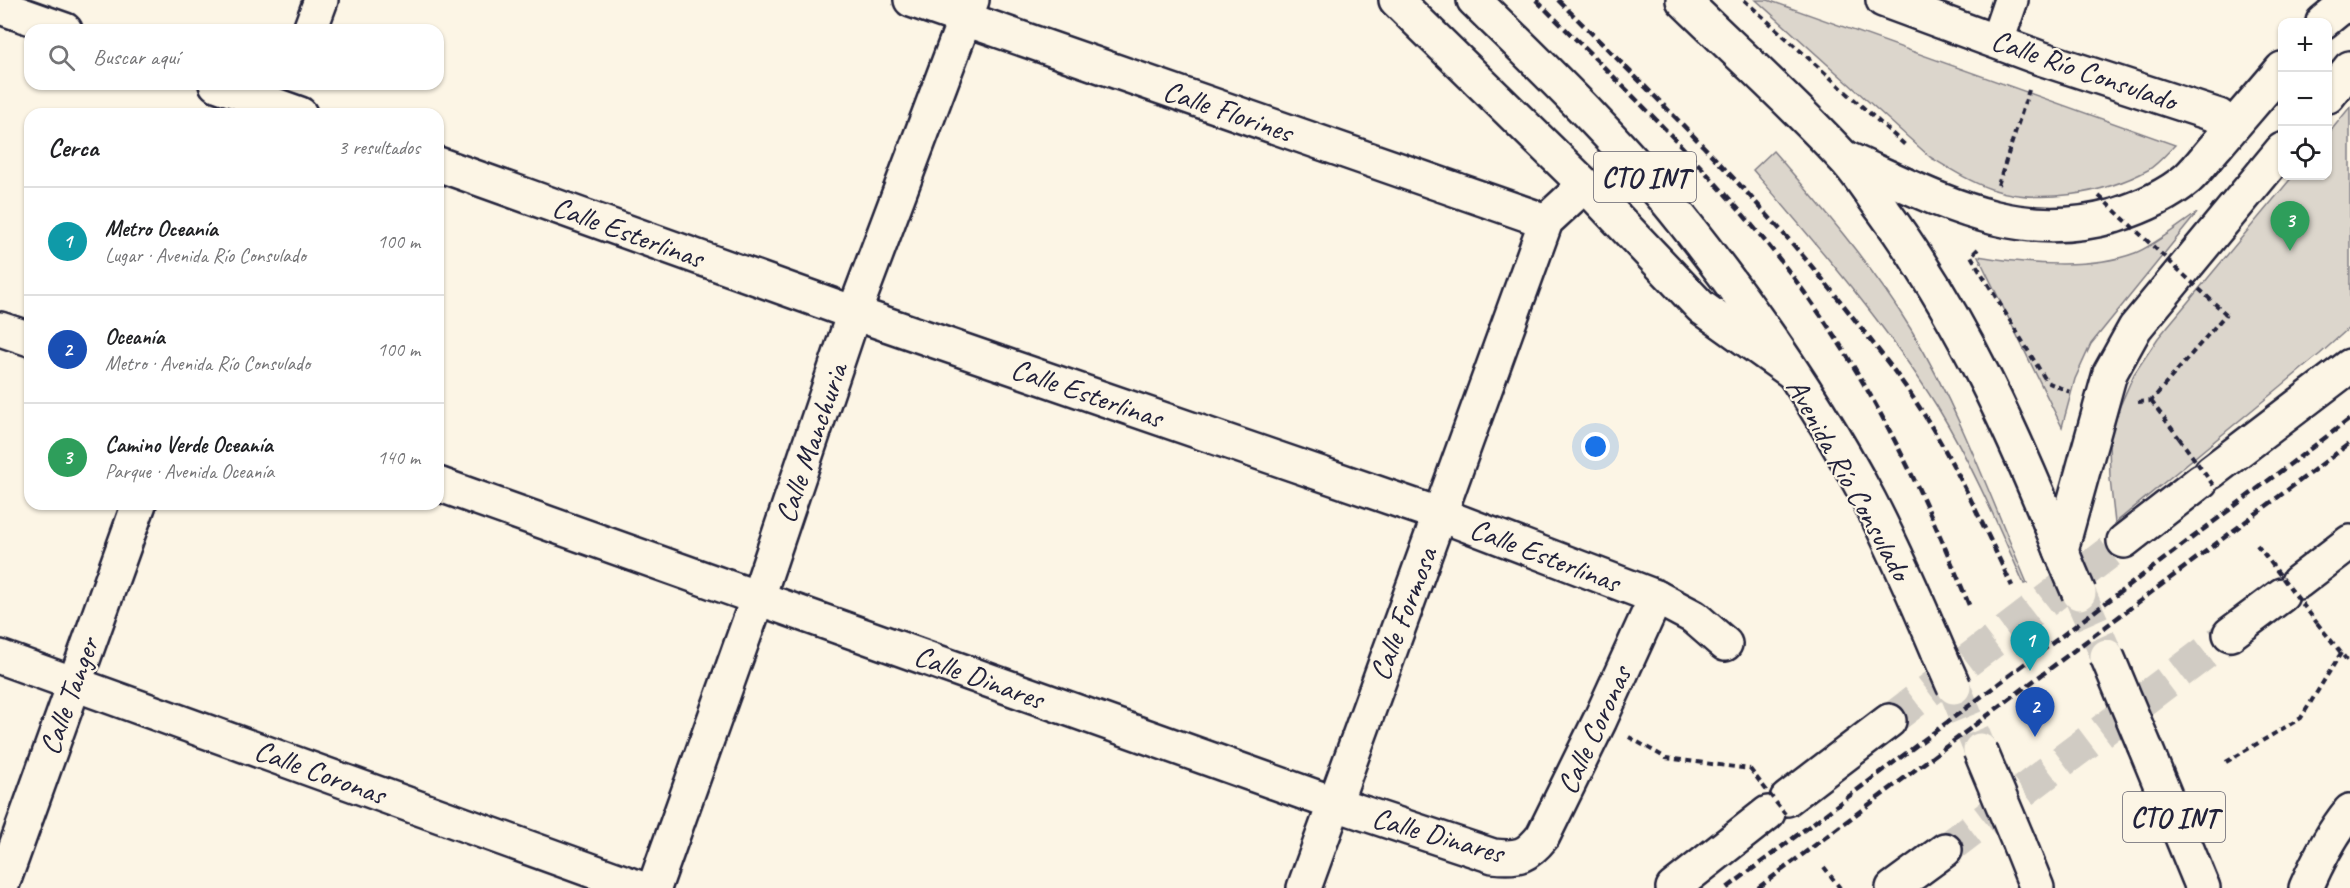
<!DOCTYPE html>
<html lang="es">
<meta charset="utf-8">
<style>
body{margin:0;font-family:Caveat,sans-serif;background:#f2f2f2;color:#202124}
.controls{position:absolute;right:18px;top:18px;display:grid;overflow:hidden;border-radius:12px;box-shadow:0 2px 4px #0004}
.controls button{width:54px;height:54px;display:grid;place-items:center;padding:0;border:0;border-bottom:2px solid #e0e0e0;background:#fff;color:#202124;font:30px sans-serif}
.you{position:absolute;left:1596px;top:447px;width:21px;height:21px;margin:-15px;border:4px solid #fff;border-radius:50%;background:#1a73e8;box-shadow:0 0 0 9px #1a73e833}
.badge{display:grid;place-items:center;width:39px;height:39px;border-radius:50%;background:#d1495b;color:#fff;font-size:20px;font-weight:700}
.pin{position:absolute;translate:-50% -50px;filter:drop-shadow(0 2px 3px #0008)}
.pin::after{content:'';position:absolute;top:32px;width:21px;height:18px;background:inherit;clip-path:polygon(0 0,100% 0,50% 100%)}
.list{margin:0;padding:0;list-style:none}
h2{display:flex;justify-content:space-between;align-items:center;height:78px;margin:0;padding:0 24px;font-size:26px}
h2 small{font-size:20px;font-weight:400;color:#757577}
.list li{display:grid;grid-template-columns:39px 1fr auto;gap:18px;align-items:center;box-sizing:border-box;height:108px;padding:0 24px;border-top:2px solid #e0e0e0}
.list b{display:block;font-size:22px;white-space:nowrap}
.list p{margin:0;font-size:20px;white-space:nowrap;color:#757577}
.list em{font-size:20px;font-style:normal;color:#757577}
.icon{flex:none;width:33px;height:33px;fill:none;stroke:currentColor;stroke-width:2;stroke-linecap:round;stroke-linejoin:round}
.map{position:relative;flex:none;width:2350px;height:888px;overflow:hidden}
.search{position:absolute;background:#fff;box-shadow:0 2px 4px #0004;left:24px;top:24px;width:420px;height:66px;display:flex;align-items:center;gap:15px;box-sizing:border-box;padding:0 21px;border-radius:18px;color:#757577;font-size:22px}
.panel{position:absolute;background:#fff;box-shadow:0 2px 4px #0004;left:24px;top:108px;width:420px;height:402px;border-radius:18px}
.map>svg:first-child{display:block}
.green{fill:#dcd6cc;stroke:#7f7c84;stroke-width:1.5}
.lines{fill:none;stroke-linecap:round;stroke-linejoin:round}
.trunk-tunnel{stroke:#d0cbc3;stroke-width:33;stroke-dasharray:33 16;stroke-linecap:butt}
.motorway-tunnel{stroke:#d0cbc3;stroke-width:33;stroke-dasharray:33 16;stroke-linecap:butt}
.minor-casing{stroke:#22223b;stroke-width:38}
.secondary-casing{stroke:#22223b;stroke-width:38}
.trunk-casing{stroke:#22223b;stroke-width:38}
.motorway-casing{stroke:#22223b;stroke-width:38}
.path{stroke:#22223b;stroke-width:4;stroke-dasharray:6 4.5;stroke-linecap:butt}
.minor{stroke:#fcf5e5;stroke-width:33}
.secondary{stroke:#fcf5e5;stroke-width:33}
.trunk{stroke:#fcf5e5;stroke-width:33}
.motorway{stroke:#fcf5e5;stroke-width:33}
.rail{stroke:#22223b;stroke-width:4.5;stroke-dasharray:9 4.5;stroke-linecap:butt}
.motorway-bridge-casing{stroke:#22223b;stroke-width:38;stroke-linecap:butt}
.path-bridge{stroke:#22223b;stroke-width:4;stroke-dasharray:6 4.5;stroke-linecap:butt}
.motorway-bridge{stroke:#fcf5e5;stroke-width:33}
.labels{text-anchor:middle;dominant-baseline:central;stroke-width:4.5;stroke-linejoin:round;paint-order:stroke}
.shield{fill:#fcf5e5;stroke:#63616e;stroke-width:1.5}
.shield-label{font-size:28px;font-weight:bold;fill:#22223b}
.street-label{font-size:30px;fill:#22223b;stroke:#fcf5e5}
</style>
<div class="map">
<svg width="2350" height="888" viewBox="0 0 2350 888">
<rect width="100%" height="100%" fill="#fcf5e5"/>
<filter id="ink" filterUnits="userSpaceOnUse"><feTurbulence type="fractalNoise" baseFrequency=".0167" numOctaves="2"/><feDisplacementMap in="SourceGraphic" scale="12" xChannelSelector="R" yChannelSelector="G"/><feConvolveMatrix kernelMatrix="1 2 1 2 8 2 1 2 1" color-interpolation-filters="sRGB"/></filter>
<g filter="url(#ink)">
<!-- green -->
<g class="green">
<path d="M1756 0H1768L2175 145C2167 153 2158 164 2148 170 2104 194 2039 205 1991 189 1969 181 1950 169 1930 157Z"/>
<path d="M2350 107V327L2320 354 2115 523 2110 479 2109 440 2120 406 2134 374 2158 338 2293 176H2328V134Z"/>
<path d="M1773 151C1822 207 1873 267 1912 331 1959 410 1991 498 2027 583L2024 584C1998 525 1972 464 1938 408 1885 323 1818 246 1753 170Z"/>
<path d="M2197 213 2091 344 2075 379 2062 427 1978 256C2024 264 2090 270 2135 253 2152 247 2181 224 2197 213Z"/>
</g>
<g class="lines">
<!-- trunk-tunnel -->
<g class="trunk-tunnel">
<path d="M1889 721 2124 541"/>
<path d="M1945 850 2230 634"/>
</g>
<!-- motorway-tunnel -->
<g class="motorway-tunnel">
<path d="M2079 593 2107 656"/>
<path d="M1954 687 1980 750"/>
</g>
<!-- minor casing -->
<g class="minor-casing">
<g id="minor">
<path d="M911 0 1546 221"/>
<path d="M1883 0 2040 58 2219 116"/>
<path d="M0 7 65 30"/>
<path d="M310 30 321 0"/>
<path d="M1997 41 2011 0"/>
<path d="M216 84 300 114"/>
<path d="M438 164 854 313 1441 515 1656 597 1694 617 1725 644"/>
<path d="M0 329 30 339"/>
<path d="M438 484 1333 803 1493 856C1519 859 1527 856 1543 836L1600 720 1656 597"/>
<path d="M0 657 640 888"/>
<path d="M1 888 139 504"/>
<path d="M654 888 758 597 854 313 972 0"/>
<path d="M1304 888 1546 221 1585 185"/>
</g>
</g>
<!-- secondary casing -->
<g class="secondary-casing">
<path id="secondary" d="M1396 0 1585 185 1701 307 1792 372"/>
</g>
<!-- trunk casing -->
<g class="trunk-casing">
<g id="trunk">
<path d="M2211 472 2350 366"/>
<path d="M2124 541 2201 481"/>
<path d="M2298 582 2350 542"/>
<path d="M2230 634 2282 595"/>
<path d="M1787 799 1889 721"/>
<path d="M1673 888 1768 813"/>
<path d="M1893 888 1945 850"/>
</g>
</g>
<!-- motorway casing -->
<g class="motorway-casing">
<g id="motorway">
<path d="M1474 0C1546 71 1620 141 1683 221 1752 308 1817 401 1869 500 1895 550 1917 601 1939 653"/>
<path d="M1683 0C1736 52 1792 102 1842 156 1858 172 1870 193 1883 210 1962 317 2016 438 2065 560"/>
<path d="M2323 22 2350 0"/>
<path d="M2328 96 2350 68"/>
<path d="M1845 158C1935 197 2013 245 2114 216 2139 208 2167 196 2187 179 2198 169 2207 156 2217 145 2239 119 2261 94 2282 69"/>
<path d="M2061 550 2110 373 2135 328 2282 150"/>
<path d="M2145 747 2203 888"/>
<path d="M2019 843 2037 888"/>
<path d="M2306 888C2318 860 2331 834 2350 811"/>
</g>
</g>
<!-- path -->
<g class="path">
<path d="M1744 0 1906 146"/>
<path d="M1998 185 2029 90"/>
<path d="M1978 249 1971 256 2047 382 2070 392"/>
<path d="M2151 401 2179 438"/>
<path d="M2138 402 2151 401 2226 314"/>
<path d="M2317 623 2350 664"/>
<path d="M1629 737 1666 758 1750 769"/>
<path d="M2226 762 2301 718 2341 653"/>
<path d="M1824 867 1840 888"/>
</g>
<!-- minor -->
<use href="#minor" class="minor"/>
<!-- secondary -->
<use href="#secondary" class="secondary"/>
<!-- trunk -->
<use href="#trunk" class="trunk"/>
<!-- motorway -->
<use href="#motorway" class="motorway"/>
<!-- rail -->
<g class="rail">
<path d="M1536 0C1633 96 1733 191 1812 303 1878 396 1926 499 1969 605"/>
<path d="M1558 0C1659 100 1760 199 1848 311 1871 341 1895 370 1916 402 1954 460 1982 523 2012 586"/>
<path d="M1727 888 2350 419"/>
<path d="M1758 888 2350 443"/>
</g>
<!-- motorway-bridge casing -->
<g class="motorway-bridge-casing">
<g id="motorway-bridge">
<path d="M2065 560 2079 593"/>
<path d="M1939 653 1954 687"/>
<path d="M2107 656 2145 747"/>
<path d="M1980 750 2019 843"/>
</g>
</g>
<!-- path-bridge -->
<g class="path-bridge">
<path d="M2099 196 2226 314"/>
<path d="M2179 438 2216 489"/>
<path d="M2257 545 2317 623"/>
<path d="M1750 769 1785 814"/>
</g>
<!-- motorway-bridge -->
<use href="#motorway-bridge" class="motorway-bridge"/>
</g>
</g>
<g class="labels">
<!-- shield labels -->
<g class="shield">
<rect x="1594" y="152" width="102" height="50" rx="4.5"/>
<rect x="2123" y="792" width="102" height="50" rx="4.5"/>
</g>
<g class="shield-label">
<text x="1645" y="177">CTO INT</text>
<text x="2174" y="817">CTO INT</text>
</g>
<!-- street labels -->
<g class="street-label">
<text transform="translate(2084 70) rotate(19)">Calle Río Consulado</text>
<text transform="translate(1228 111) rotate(19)">Calle Florines</text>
<text transform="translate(628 232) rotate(20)">Calle Esterlinas</text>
<text transform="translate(1087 393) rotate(19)">Calle Esterlinas</text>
<text transform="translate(811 443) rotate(-71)">Calle Manchuria</text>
<text transform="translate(1849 479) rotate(61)">Avenida Río Consulado</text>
<text transform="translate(1545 555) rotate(21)">Calle Esterlinas</text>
<text transform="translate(1403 614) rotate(-69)">Calle Formosa</text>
<text transform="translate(979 677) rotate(20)">Calle Dinares</text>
<text transform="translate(69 696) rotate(-70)">Calle Tanger</text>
<text transform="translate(1594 730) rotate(-65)">Calle Coronas</text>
<text transform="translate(320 772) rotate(20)">Calle Coronas</text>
<text transform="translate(1438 835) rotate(16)">Calle Dinares</text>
</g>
</g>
</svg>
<div class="controls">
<button>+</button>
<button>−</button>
<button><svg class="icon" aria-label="locate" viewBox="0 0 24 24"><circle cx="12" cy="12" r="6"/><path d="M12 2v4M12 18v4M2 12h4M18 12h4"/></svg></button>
</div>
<div class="you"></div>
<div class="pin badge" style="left:2030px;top:671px;background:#0f9aa8">1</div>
<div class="pin badge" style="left:2035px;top:737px;background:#1a4fb4">2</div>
<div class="pin badge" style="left:2290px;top:251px;background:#2e9e5b">3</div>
<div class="search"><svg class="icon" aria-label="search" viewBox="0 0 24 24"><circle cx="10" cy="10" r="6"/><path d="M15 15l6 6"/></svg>Buscar aquí</div>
<section class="panel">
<h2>Cerca<small>3 resultados</small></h2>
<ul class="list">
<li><span class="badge" style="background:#0f9aa8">1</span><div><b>Metro Oceanía</b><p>Lugar · Avenida Río Consulado</p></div><em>100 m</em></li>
<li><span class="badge" style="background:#1a4fb4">2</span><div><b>Oceanía</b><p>Metro · Avenida Río Consulado</p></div><em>100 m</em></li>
<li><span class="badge" style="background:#2e9e5b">3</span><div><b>Camino Verde Oceanía</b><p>Parque · Avenida Oceanía</p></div><em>140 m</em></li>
</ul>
</section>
</div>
